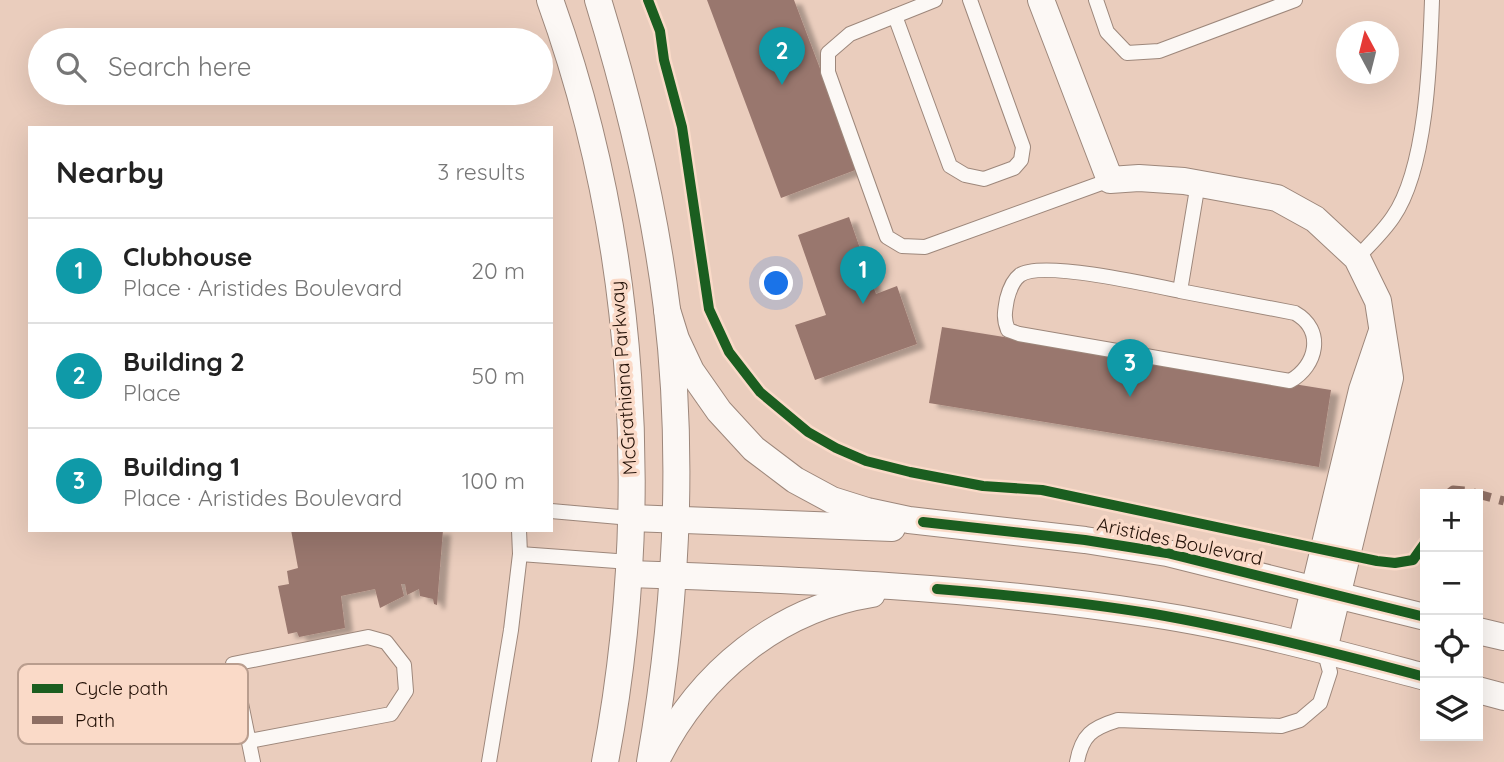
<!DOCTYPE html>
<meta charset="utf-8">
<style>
body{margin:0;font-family:Quicksand,sans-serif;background:#f6f6f6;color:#222}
.controls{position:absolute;right:21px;bottom:21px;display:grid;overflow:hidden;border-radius:0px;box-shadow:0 7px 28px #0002}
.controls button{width:63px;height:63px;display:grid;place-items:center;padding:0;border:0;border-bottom:2px solid #e0e0e0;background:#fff;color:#222;font:35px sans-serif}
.compass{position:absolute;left:1336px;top:21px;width:63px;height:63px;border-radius:50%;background:#fff;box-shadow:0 7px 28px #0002;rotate:353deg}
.you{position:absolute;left:777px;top:284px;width:24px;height:24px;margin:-18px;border:5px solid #fff;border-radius:50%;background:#1a73e8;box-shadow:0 0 0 10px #1a73e833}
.badge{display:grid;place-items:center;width:46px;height:46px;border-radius:50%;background:#675245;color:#fff;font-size:23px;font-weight:700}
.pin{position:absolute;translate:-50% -58px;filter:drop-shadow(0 2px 4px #0008)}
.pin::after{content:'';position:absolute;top:37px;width:24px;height:21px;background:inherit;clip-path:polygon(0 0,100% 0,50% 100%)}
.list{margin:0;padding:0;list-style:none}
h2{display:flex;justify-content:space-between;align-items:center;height:91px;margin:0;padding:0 28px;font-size:30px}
h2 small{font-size:23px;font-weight:400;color:#767676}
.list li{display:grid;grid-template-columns:46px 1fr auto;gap:21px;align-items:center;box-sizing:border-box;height:105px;padding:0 28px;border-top:2px solid #e0e0e0}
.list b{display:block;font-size:26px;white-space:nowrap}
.list p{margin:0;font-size:23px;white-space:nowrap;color:#767676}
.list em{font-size:23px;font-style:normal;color:#767676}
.icon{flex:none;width:38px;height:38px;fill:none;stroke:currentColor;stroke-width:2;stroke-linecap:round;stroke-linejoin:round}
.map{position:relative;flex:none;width:1504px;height:762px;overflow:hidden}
.search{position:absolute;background:#fff;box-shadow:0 7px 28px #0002;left:28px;top:28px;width:525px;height:77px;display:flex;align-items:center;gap:18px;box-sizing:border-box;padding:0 24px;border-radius:38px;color:#767676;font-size:26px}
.panel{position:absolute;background:#fff;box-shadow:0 7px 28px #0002;left:28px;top:126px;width:525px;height:406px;border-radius:0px}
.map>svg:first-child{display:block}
.building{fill:#99776e;filter:url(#shadow)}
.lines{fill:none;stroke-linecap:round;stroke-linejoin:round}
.service-casing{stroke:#9d877b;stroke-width:16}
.minor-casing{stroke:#9d877b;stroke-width:28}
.service{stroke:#fcf8f5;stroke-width:14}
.minor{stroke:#fcf8f5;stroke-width:26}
.quiet{stroke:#8d6e63;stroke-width:9;stroke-dasharray:18 9;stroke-linecap:butt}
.cycleway-casing{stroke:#fadac8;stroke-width:15}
.cycleway{stroke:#1b5e20;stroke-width:10}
.labels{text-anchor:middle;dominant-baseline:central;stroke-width:7;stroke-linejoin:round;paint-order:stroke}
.street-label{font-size:19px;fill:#210f05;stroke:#fadac8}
.key{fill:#fadac8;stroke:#b99d8e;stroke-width:2}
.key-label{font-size:19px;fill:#210f05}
</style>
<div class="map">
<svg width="1504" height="762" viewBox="0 0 1504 762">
<defs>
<filter id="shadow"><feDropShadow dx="8" dy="4.5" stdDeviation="2" flood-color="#0004"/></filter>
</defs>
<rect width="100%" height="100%" fill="#eacdbd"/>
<!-- building -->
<g class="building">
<path d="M707 0H794L858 169 781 198Z"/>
<path d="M849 217 876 294 897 286 917 344 815 380 795 325 826 315 798 235Z"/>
<path d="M942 327 1331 390 1319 467 929 403Z"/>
<path d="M291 530H443L437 605 434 604 433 599 420 596 419 589 407 595 405 584H401L404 596 380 608 375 589 341 596 345 628 299 637 297 632 288 634 278 586 289 584 287 571 298 568Z"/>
</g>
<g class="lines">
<!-- service casing -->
<g class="service-casing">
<g id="service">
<path d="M935 0 850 34 828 53V72L887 237 902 246 925 247 1110 180"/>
<path d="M1096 0 1107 32 1127 53 1159 51 1295 0"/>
<path d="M895 16 950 166 965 175 984 179 1014 168 1021 160 1023 147 970 0"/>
<path d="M1357 258C1369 245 1383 232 1393 217 1427 168 1430 59 1432 0"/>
<path d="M1180 291 1295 313C1325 330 1317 366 1290 381L1019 334 1008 330C1003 318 1005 311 1007 299 1009 291 1012 281 1020 275 1041 260 1152 285 1180 291L1198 183"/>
<path d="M551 511 631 518"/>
<path d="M520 554 630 562"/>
<path d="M249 741 391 714 406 691 404 665 386 642 368 637 233 664 253 762"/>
<path d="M489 762 511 630 520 554 519 530"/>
<path d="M1077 762C1082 735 1092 728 1118 720L1281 726 1300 720 1320 703 1330 672 1324 650"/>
</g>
</g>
<!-- minor casing -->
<g class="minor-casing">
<g id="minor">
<path d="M550 0C637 241 653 510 605 762"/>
<path d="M598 0C629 101 654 204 667 309 685 460 676 613 650 762"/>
<path d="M1041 0 1110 180 1139 178 1184 181 1277 198 1315 219 1357 258 1378 301 1390 378 1324 650"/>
<path d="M667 310 676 339 691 371 719 411 754 449 795 480 832 500 867 511 909 520 1085 540 1167 553 1425 617"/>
<path d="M631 518 892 528"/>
<path d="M629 574C804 580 979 587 1152 614 1244 628 1335 653 1425 677"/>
<path d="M1478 631 1504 637"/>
<path d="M1301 644 1362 390 1382 331"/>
<path d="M1478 690 1504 697"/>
<path d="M658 757C700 673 778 609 872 594"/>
</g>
</g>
<!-- service -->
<use href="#service" class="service"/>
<!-- minor -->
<use href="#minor" class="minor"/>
<!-- quiet -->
<path class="quiet" d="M1448 494 1453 490 1466 491 1504 501"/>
<!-- cycleway casing -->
<g class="cycleway-casing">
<g id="cycleway">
<path d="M648 0 660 31 664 60 682 127 709 309 729 352 760 392 808 432 836 448 866 461 910 472 983 486 1042 490 1377 561 1395 563 1413 560 1425 543"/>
<path d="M923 522 1085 540 1167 553 1425 617"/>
<path d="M937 589C1010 595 1082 602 1154 614 1246 630 1336 653 1425 677"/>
</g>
</g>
<!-- cycleway -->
<use href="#cycleway" class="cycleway"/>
</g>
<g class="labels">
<!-- street labels -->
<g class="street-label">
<text transform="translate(623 378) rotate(-94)">McGrathiana Parkway</text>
<text transform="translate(1180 541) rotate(12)">Aristides Boulevard</text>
</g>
</g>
<!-- legend -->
<rect x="18" y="664" width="230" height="80" rx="10" class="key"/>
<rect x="32" y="684" width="31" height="9" fill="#1b5e20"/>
<rect x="32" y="716" width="31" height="8" fill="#8d6e63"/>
<g class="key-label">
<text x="75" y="695">Cycle path</text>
<text x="75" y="727">Path</text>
</g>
</svg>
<div class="controls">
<button>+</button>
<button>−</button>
<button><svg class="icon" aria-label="locate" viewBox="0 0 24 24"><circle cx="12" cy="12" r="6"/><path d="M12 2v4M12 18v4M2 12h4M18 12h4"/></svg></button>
<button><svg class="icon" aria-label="layers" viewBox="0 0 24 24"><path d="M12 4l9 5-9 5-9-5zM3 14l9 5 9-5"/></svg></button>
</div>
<svg class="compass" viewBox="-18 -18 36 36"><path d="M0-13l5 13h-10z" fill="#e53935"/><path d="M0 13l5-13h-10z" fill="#767676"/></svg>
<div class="you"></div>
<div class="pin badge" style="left:863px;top:304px;background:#0f9aa8">1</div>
<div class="pin badge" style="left:782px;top:85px;background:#0f9aa8">2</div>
<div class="pin badge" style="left:1130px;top:397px;background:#0f9aa8">3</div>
<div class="search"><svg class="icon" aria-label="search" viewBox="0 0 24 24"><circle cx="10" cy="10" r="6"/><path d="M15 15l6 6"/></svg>Search here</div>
<section class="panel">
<h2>Nearby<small>3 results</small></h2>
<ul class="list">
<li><span class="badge" style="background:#0f9aa8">1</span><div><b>Clubhouse</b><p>Place · Aristides Boulevard</p></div><em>20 m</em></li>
<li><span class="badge" style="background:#0f9aa8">2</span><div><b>Building 2</b><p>Place</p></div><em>50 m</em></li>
<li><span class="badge" style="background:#0f9aa8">3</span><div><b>Building 1</b><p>Place · Aristides Boulevard</p></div><em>100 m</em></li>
</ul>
</section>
</div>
